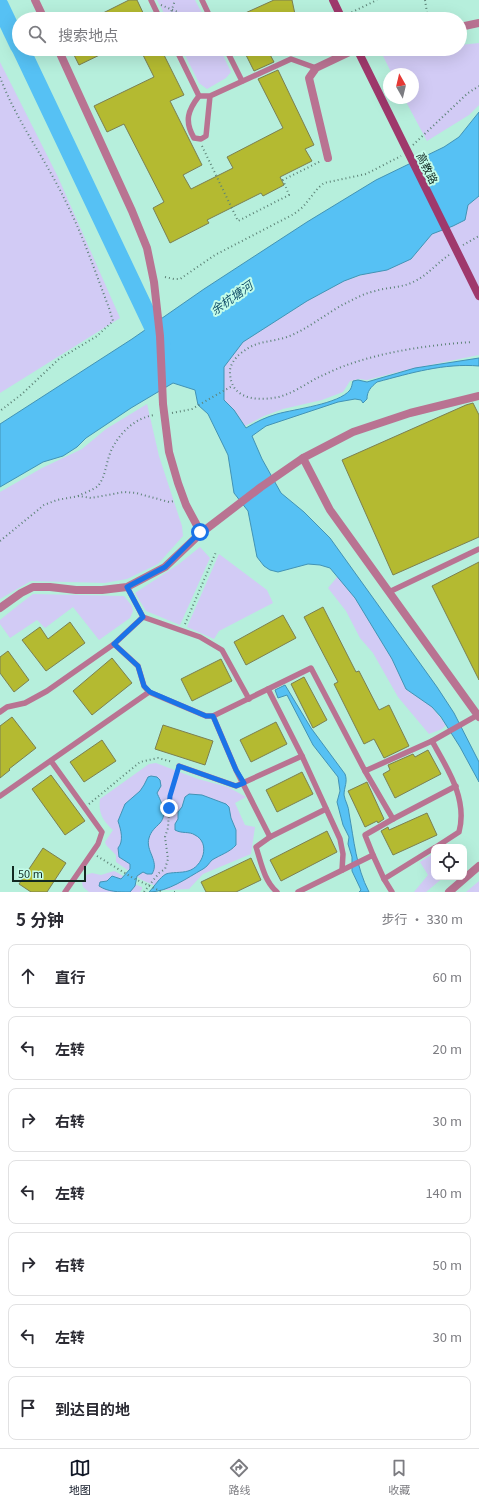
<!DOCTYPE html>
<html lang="zh">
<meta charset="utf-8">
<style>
body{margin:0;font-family:Georgia,"Noto Sans SC",serif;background:#f2f2f3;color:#2b2b33}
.controls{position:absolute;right:12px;bottom:12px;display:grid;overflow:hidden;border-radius:8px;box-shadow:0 4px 16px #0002}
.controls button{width:36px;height:36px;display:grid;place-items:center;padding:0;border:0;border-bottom:1px solid #e1e1e2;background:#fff;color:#2b2b33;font:20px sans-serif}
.compass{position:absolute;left:383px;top:68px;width:36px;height:36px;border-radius:50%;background:#fff;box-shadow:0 4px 16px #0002;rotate:352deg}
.scale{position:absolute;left:12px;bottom:10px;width:74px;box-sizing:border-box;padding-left:4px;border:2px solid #122922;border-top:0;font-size:11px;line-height:14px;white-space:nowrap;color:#122922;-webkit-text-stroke:3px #c3fce9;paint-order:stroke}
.stop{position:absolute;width:12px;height:12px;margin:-9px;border:3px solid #1a73e8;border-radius:50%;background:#fff}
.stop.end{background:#1a73e8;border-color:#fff;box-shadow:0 1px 4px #0008}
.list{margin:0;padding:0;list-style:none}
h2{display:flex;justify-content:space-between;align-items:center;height:52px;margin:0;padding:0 16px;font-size:17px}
h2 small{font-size:13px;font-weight:400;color:#7c7c81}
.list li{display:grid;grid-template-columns:26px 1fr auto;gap:12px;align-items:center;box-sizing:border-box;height:64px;margin:0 8px 8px;padding:0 8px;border:1px solid #e1e1e2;border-radius:8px}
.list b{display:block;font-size:15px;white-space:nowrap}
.list em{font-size:13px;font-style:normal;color:#7c7c81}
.icon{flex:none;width:22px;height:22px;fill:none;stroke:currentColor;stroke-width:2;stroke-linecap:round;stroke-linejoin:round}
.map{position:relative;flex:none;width:479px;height:892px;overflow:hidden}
.search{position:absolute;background:#fff;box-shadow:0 4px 16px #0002;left:12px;right:12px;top:12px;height:44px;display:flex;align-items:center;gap:10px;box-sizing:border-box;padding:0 14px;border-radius:22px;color:#7c7c81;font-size:15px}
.sheet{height:556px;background:#fff}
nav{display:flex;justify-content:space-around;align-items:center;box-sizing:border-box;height:56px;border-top:1px solid #e1e1e2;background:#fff;font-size:11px;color:#7c7c81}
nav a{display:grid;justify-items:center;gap:2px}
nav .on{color:#111827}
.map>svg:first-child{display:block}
.green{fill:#d2cbf5}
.water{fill:#56c1f4;stroke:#4293b5}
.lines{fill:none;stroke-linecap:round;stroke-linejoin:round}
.river{stroke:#56c1f4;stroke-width:18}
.building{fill:#b4ba31;stroke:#7b7f52}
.path{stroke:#5d8377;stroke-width:2;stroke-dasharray:1 3;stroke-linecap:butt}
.lane{stroke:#b97392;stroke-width:5.5}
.street{stroke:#b97392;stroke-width:8}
.secondary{stroke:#9f396c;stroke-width:8}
.route{stroke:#1a73e8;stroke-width:5}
.labels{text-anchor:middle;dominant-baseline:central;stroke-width:4;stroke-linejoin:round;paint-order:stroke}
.street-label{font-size:11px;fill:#122922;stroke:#c3fce9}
.water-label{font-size:12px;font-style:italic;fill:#15506b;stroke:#c3fce9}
</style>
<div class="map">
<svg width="479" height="892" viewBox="0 0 479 892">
<rect width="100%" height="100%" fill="#b6efdc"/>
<!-- green -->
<g class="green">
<path d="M157 0H195L205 19H167Z"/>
<path d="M479 43V105L469 115 427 141 404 98H413V74H392L383 56 386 49H460V45Z"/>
<path d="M182 49H220L231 72 226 78 207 89 199 83Z"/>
<path d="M0 62 58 177 120 318 0 393Z"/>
<path d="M479 196V355L406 370 367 380 359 379 350 381 343 392 322 400 283 409 264 416 245 426 234 410 224 400V366L243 342 307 301 344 281 411 259 432 234 465 220 468 205Z"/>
<path d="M147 404 159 456 182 526 183 536 158 564 127 579 105 583 31 581 0 599V492L42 468 82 449 106 429Z"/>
<path d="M200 547 210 558 180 625 146 611 135 593 179 564Z"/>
<path d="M219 554 267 590 273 603 219 631 214 639 187 627Z"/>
<path d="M338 576 355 598 392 659 406 689 432 707 446 725 442 729 429 734 398 697 373 653 360 638 346 611 328 588Z"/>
<path d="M33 594 124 596 132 606 133 611 130 618 99 640 73 607 45 628 37 620 10 638 0 624V620L16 607Z"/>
<path d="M156 763 198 779 228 787 246 797 235 803 245 825 255 827 251 854 203 874 189 889 165 890 142 880 116 862V855L106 845 105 842 113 830C103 821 98 813 100 799L149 764Z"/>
<path d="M434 853V877H444L426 892H414L428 875 420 862Z"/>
<path d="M114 871C124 875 131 884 142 887V889L140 892H89L83 887 82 883 86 875 92 873 101 875Z"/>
<path d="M479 881V892H466Z"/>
</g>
<!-- water -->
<g class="water">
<path d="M479 112V196L468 205 465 220 453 226 432 234 411 259 387 270 360 275 344 281 307 301 243 342 224 367V400L234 410 246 428C256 422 266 417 277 414 295 409 339 404 350 390 352 387 352 384 353 381L358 380 367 382 415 368 479 358V366C444 363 411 373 377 382 371 387 367 391 367 399L363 403 361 400 355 399 338 402 266 426 252 436 262 459 281 493 304 512 330 538 437 687 454 713 479 762V782L460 747 441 717 432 707 406 689 392 659 355 598 330 568 320 565 308 564 278 572 270 570 264 566 257 557 248 511 234 493 228 455 208 414 198 405 195 390 173 383 131 408 86 438 77 447 63 456 43 462 0 487V424L132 339 204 289 307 222 376 180 444 147 459 137Z"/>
<path d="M285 685 311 728 345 774C348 782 344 787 344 795 345 801 349 807 349 813 354 840 356 867 369 892H359L361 890 352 871V857L348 844 349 837 343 825 337 802 340 791 338 777 313 745 287 695 278 698 275 690Z"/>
<path d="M151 776 157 777 160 780 161 786 157 793C161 802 168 814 160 823 155 828 151 831 149 838 145 851 160 861 152 874H147L143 872 137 876 135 886 130 892C119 892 108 892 99 886L100 882 107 881 112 876 121 879 130 869V864L119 857 118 848C124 841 121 830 118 821L125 804 140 791 144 785 148 777Z"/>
<path d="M189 794 202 795 226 804 229 807 231 818 236 830V845C230 852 220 855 212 860 209 863 207 867 203 869 187 878 168 892 149 892 154 887 160 877 166 874 171 872 182 873 188 871 203 867 211 843 195 835 189 831 182 834 175 830V824L178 819V812L182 807 185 797Z"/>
</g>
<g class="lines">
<!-- river -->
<g class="river">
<path d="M0 6 19 46"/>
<path d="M21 49 162 346"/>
</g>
</g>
<!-- building -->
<g class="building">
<path d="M129 0H137L146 19H91Z"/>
<path d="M274 0H292L296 19H232Z"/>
<path d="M71 49H112L79 65Z"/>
<path d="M140 49H161L184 95 170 101 202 165 183 175 191 189 233 168 227 157 283 128 258 79 278 70 314 145 305 149 312 161 280 177 284 185 263 196 261 193 207 220 209 223 170 243 153 208 164 202 124 124 107 132 94 106 154 77Z"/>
<path d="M243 49H267L274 62 254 71Z"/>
<path d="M473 403 479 415V537L393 575 342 460 466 405Z"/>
<path d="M479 562V680L432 586Z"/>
<path d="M323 607 356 672 359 671 379 710 389 705 409 746 384 758 374 739 364 744 334 684 338 682 304 617Z"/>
<path d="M283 615 296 638 246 665 234 642Z"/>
<path d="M70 622 85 643 46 671 22 640 40 627 48 639Z"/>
<path d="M8 651 29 680 14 692 0 673V657Z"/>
<path d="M112 658 132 683 92 715 73 691Z"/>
<path d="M221 659 232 681 192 701 181 679Z"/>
<path d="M304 677 327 720 313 728 291 684Z"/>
<path d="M12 717 36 748 9 769 10 770 0 778V726Z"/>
<path d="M276 722 287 744 251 762 240 740Z"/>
<path d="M163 725 213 741 205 765 155 749Z"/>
<path d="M102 740 116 761 84 782 70 762Z"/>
<path d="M428 750 441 774 395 798 383 774 390 770 388 765 413 754 415 757Z"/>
<path d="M302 772 313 794 277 812 266 790Z"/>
<path d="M51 775 85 821 65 835 32 789Z"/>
<path d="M367 782 384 819 378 823 377 821 365 827 348 791Z"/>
<path d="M427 813 437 835 393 855 381 831 388 827 389 830Z"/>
<path d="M327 831 337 852 281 881 270 860Z"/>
<path d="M43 848 66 863 47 892H31L19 884Z"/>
<path d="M251 858 261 880 236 892H206L201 882Z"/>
</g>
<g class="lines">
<!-- path -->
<g class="path">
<path d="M425 0 428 19"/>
<path d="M161 5 194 19"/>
<path d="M348 14 377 0"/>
<path d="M169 19 175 0"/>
<path d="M0 77C16 120 44 157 64 198 82 233 95 271 109 308L113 321 97 336 59 359 22 394 0 411"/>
<path d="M413 145 468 93 479 86"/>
<path d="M202 146 238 221 289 195 283 180 321 161"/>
<path d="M463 245 479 236"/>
<path d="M449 255C437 263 427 276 413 282 401 288 388 287 375 291 366 293 358 297 350 301 329 311 307 330 287 337 272 342 256 341 244 351 237 355 229 365 230 373 231 397 252 401 273 398 289 396 304 385 319 377 328 373 338 368 347 365 386 351 430 345 472 342"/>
<path d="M165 277 174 279H180L215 255 294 214 303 207 318 188 324 183 366 174 401 156"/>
<path d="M172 413 192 409 232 386"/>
<path d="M78 496C84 493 93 490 98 486 106 476 106 462 111 451 119 433 136 417 155 415"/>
<path d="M0 541 44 505 57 500 79 496 91 498 124 492 136 493 169 502 175 501"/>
<path d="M185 624 216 552"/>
<path d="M89 804 140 762 158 758 173 762"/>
<path d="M97 856 133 878 162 892"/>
<path d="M144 892 159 873 165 869 168 859 165 837 168 828 170 796 177 772"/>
<path d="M174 892H175"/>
</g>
<!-- lane -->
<g class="lane">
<path d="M151 0 160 19"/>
<path d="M202 0 211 19"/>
<path d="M176 49 199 96"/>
<path d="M226 49 242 81"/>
<path d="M210 96 206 136 201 139 194 138C184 121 188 110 199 96H210L291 59 316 68"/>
<path d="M127 587 143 617"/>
<path d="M389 592 479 549"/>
<path d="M114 644 143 617 200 637 222 650 249 699"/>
<path d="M268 689 302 756 340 839 343 854 342 870"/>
<path d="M0 712 7 707 25 703 47 691 114 644 138 666 144 686 149 692 206 716H213L311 668 365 771 432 741 478 715"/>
<path d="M213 716 236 770 270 837 326 809"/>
<path d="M432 741C447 768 468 799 459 832L436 847"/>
<path d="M51 761 102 832 98 844 65 892"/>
<path d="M179 766 236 786 302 756"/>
<path d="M365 771 393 819 456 786"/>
<path d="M0 796 149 692"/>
<path d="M270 837 256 847C261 862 264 881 277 892"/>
<path d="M373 855 365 835 393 819"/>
<path d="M298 892 373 855 384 879"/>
<path d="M392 892 384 879 434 848"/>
</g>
<!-- street -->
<g class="street">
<path d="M35 0 44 19"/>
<path d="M460 27 479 23"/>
<path d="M58 49 132 211 147 248 154 282 160 336 163 404 169 452 178 483 186 505 201 533"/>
<path d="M328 158 309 78 316 68 356 49"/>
<path d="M303 458 330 510 479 717"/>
<path d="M0 608 21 593 33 587H50L76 590H102L127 587 165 567 201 533 261 487 303 458 353 432 410 413 479 396"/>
<path d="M449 892 479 866"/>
</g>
<!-- secondary -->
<g class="secondary">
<path d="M333 0 342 19"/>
<path d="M357 49 479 296"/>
</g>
</g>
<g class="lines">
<!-- route -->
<path class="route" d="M169 808 170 796 179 766 236 786 244 783 236 770 213 716H206L150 692 144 686 138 666 114 644 143 617 127 587 165 567 200 532"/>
</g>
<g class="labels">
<!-- street labels -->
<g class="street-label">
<text transform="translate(428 168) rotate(64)">高教路</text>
</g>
<!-- water labels -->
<g class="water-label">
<text transform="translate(231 297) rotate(-35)">余杭塘河</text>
</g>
</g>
</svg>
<div class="controls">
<button><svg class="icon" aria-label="locate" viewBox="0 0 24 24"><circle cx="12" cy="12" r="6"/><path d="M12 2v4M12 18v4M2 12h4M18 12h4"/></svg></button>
</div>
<svg class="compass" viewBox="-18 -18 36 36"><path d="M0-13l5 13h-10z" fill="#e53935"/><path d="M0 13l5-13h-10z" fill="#7c7c81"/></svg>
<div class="scale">50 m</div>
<div class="stop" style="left:200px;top:532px"></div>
<div class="stop end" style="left:169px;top:808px"></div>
<div class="search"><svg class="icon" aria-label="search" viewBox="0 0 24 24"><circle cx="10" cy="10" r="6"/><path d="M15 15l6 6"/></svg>搜索地点</div>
</div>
<section class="sheet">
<h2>5 分钟<small>步行 · 330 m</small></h2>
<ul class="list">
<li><svg class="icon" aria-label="ahead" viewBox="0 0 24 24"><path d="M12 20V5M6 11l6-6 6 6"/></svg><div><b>直行</b></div><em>60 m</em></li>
<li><svg class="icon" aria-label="left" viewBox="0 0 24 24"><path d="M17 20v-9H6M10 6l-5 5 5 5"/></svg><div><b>左转</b></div><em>20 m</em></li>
<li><svg class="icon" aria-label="right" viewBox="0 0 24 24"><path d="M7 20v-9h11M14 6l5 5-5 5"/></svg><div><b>右转</b></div><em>30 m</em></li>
<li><svg class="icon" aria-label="left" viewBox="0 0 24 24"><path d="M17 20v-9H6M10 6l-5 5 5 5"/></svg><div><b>左转</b></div><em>140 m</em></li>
<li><svg class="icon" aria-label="right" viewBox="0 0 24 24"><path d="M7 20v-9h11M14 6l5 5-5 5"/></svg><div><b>右转</b></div><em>50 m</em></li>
<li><svg class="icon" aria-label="left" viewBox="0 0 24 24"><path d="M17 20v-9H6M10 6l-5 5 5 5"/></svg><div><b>左转</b></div><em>30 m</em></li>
<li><svg class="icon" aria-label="arrive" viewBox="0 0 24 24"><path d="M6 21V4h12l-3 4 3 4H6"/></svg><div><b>到达目的地</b></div></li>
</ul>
</section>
<nav>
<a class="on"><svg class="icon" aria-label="map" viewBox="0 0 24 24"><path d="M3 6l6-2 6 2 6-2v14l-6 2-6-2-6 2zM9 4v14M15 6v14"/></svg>地图</a>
<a><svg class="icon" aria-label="directions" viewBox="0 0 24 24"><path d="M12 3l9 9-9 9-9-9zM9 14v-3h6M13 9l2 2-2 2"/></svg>路线</a>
<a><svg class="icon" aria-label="saved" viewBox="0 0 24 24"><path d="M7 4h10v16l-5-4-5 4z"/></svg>收藏</a>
</nav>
